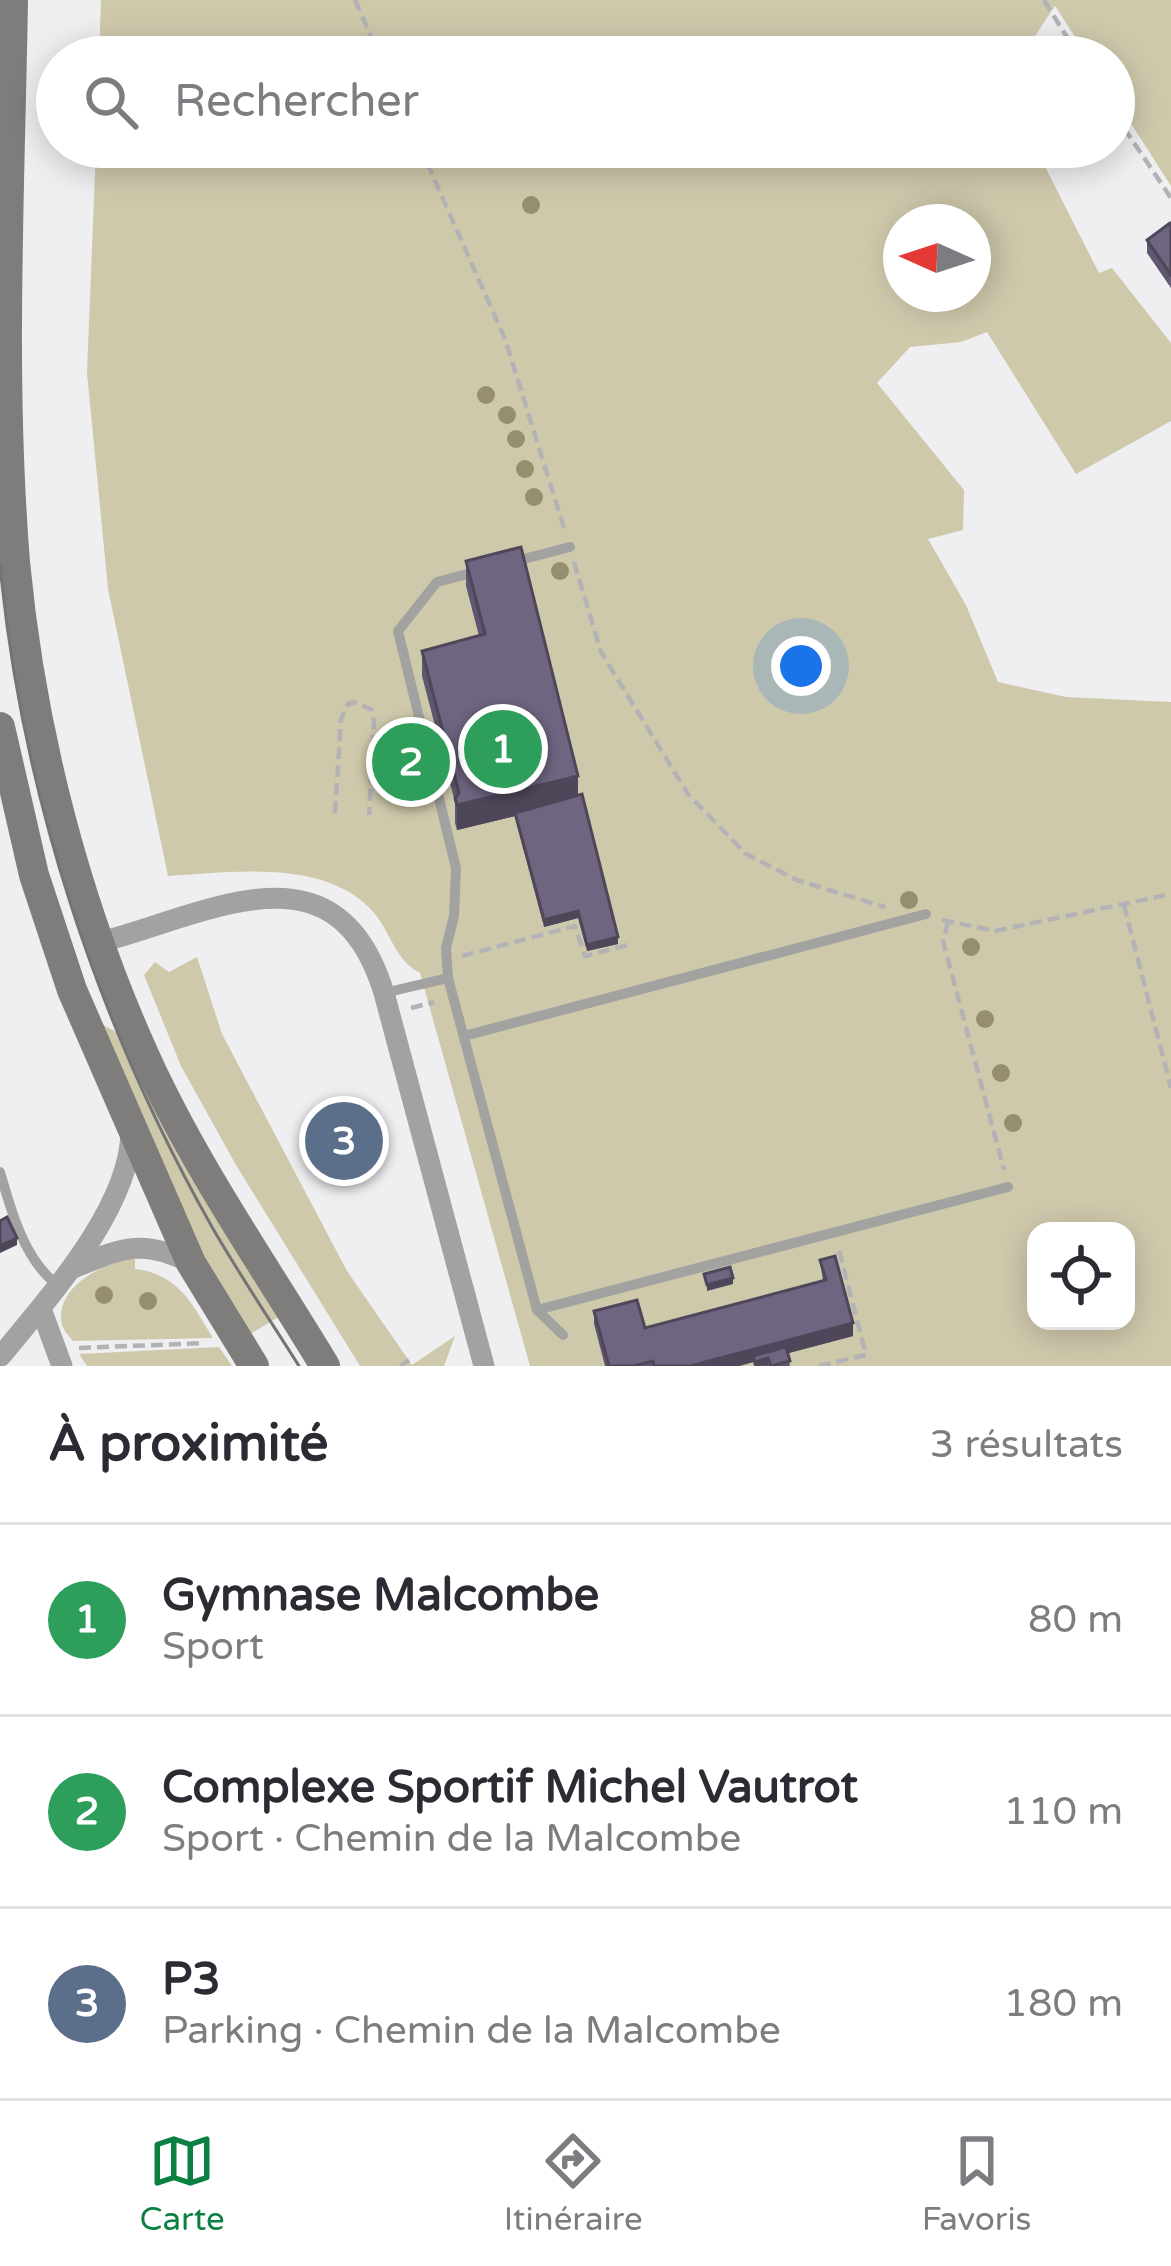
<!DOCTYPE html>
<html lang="fr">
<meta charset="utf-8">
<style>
body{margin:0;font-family:"Varela Round",sans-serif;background:#f2f2f3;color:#2b2b33}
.controls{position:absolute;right:36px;bottom:36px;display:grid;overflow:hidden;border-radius:24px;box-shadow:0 6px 30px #0003}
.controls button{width:108px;height:108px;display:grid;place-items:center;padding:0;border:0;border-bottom:3px solid #e1e1e2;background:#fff;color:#2b2b33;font:60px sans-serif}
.compass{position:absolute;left:883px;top:204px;width:108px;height:108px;border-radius:50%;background:#fff;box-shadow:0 6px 30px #0003;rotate:273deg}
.you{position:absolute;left:801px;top:666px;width:42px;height:42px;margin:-30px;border:9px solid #fff;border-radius:50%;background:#1a73e8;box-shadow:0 0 0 18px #1a73e833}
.badge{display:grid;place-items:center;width:78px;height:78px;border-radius:50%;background:#0b8043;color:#fff;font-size:39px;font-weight:700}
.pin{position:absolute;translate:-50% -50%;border:6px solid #fff;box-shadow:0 3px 12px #0006}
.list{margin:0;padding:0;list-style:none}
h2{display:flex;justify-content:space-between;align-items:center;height:156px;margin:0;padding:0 48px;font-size:51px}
h2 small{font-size:39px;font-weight:400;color:#7c7c81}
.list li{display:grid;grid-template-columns:78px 1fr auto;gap:36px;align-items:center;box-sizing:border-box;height:192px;padding:0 48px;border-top:3px solid #e1e1e2}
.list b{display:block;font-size:45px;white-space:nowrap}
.list p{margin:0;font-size:39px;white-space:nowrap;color:#7c7c81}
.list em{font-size:39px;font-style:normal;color:#7c7c81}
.icon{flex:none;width:66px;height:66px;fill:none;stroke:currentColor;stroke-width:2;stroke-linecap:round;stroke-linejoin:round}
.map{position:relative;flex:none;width:1171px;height:1366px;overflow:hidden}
.search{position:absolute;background:#fff;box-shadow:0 6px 30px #0003;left:36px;right:36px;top:36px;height:132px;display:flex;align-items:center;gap:30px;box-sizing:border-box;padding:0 42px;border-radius:66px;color:#7c7c81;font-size:45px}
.sheet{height:732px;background:#fff}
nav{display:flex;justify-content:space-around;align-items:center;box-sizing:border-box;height:168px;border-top:3px solid #e1e1e2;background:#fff;font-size:33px;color:#7c7c81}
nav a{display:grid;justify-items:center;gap:6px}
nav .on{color:#0b8043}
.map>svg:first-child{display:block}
.green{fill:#cfc9ac;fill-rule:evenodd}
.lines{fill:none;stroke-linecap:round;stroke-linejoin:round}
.path{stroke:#b3b3b5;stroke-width:4.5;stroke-dasharray:12 6;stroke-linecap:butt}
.service{stroke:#a2a2a1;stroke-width:10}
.minor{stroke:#a2a2a1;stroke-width:21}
.secondary{stroke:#7e7d7c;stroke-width:30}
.tram{stroke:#747476;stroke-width:3}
.tree{fill:#968f6f}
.wall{fill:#5f576f}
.shaded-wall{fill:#4e475a}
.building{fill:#6f6581;stroke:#4e475a;stroke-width:3}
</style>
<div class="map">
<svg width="1171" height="1366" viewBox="0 0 1171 1366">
<rect width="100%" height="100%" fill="#efeef1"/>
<!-- green -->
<g class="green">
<path d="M101 0H1171V186L1114 97V57H1088L1055 6 1021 57H99Z"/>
<path d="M96 147H1035L1099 273 1112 268 1171 343V421L1076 474 987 332 961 342 910 347 877 383 964 490 963 530 928 539 966 605 998 682 1066 697 1171 702V1366H530L420 973C396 961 391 934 375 914 329 858 233 872 168 876L108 589 87 373ZM901 222H973V294H901ZM1036 1231H1126V1321H1036Z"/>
<path d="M197 957 222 1034 347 1271 412 1365 455 1336 444 1366H360L236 1165 181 1066 144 975 155 962 169 972Z"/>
<path d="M92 1019 131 1040 285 1313 247 1336 210 1280Z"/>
<path d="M135 1258V1269C179 1274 192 1304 213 1338L73 1341C69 1336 64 1331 62 1325 53 1286 107 1261 135 1258Z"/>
<path d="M219 1347 232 1366H87L79 1354Z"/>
</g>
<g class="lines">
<!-- path -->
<g class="path">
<path d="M355 0 380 57"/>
<path d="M1044 0 1079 57"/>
<path d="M1114 113 1171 198"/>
<path d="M420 147 505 339 564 528"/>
<path d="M574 562 601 652 688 794 746 854 797 880 885 907"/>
<path d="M335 813 341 719 348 704 355 702 372 710 374 722 369 815"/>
<path d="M1124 905 1171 1088"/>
<path d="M942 920 995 931 1171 894"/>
<path d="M948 922 943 941 1004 1170"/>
<path d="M462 956 575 926 585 956 632 944"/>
<path d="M411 1008 434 1002"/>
<path d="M79 1348 205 1343"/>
<path d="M400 1366 409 1360"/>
<path d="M819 1366 866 1355 839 1250"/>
</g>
<!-- service -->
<g class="service">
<path d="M516 561 570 547"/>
<path d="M475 572 437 582 398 631 456 868 454 916 446 948 448 978 537 1310 563 1335"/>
<path d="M384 993 448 978"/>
<path d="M464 1036 926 914"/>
<path d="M0 1172C11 1211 25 1262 59 1286"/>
<path d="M537 1310 1008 1187"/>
</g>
<!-- minor -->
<g class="minor">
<path d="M101 942C211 913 337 838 384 993L484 1366"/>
<path d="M71 1269C120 1249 141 1237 191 1263"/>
<path d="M41 1309 62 1366"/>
<path d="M1 1356C48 1298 129 1210 131 1133"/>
</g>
<!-- secondary -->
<g class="secondary">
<path d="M13 0C10 187 0 376 15 562 31 732 76 906 147 1061 196 1168 264 1265 325 1366"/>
<path d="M0 727 34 875 72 990 191 1263 254 1366"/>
</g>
<!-- tram -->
<path class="tram" d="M0 565C22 796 98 1025 212 1227 239 1274 270 1320 299 1366"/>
</g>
<!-- trees -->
<g class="tree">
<circle cx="531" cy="205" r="9"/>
<circle cx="486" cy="395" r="9"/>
<circle cx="507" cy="415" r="9"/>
<circle cx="516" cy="439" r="9"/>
<circle cx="525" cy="469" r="9"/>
<circle cx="534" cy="497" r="9"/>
<circle cx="560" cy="571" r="9"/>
<circle cx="909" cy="900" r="9"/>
<circle cx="971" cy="947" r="9"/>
<circle cx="985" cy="1019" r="9"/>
<circle cx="1001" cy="1073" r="9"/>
<circle cx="1013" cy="1123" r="9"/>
<circle cx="104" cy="1295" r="9"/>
<circle cx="148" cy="1301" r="9"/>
</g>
<!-- wall -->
<g class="wall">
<path d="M1170 223 1171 288 1147 253V240Z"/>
<path d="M466 561 578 795 618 944 587 951 578 918 544 927 515 816 457 830 455 823V802L422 676V651L479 636 466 586Z"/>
<path d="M820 1260 853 1336 788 1353 790 1366H754L753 1362 739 1366H605L594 1324V1311L645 1328 823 1281Z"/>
</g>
<!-- shaded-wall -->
<g class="shaded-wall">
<path d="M578 776V801L457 830V805Z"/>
<path d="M578 911V918L544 927V920Z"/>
<path d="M618 937V944L587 951V945Z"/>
<path d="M17 1238V1245L0 1253V1246Z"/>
<path d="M733 1278V1284L707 1291V1285Z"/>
<path d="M853 1323V1336L755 1362 753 1356V1362L739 1366H690Z"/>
<path d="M768 1358V1365L755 1366V1362Z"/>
</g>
<!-- building -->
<g class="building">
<path d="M1170 223H1171V275L1147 240Z"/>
<path d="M521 547 578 776 457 805 455 798 459 793 422 651 485 634 466 561Z"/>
<path d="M582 794 618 937 587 945 578 911 544 920 515 813Z"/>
<path d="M7 1217 17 1238 0 1246V1221Z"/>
<path d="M835 1256 853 1323 690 1366H654L653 1361 633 1366H609L594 1311 637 1300 645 1328 826 1280 820 1260Z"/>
<path d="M730 1267 733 1278 707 1285 704 1274Z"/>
<path d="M786 1347 790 1361 771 1366 768 1358 755 1362 753 1356Z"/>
</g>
</svg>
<div class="controls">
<button><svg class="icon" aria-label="locate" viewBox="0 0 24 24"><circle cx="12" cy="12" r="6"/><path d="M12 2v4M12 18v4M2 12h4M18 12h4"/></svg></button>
</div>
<svg class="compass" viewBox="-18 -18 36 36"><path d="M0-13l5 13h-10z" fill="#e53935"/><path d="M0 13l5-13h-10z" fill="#7c7c81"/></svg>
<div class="you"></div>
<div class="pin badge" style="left:503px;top:749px;background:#2e9e5b">1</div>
<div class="pin badge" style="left:411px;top:762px;background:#2e9e5b">2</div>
<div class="pin badge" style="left:344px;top:1141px;background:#5c6f8a">3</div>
<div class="search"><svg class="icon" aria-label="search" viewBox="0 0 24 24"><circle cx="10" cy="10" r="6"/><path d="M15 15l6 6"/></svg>Rechercher</div>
</div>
<section class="sheet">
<h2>À proximité<small>3 résultats</small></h2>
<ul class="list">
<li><span class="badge" style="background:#2e9e5b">1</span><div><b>Gymnase Malcombe</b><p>Sport</p></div><em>80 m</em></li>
<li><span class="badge" style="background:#2e9e5b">2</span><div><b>Complexe Sportif Michel Vautrot</b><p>Sport · Chemin de la Malcombe</p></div><em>110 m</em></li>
<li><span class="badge" style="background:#5c6f8a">3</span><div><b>P3</b><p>Parking · Chemin de la Malcombe</p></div><em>180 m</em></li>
</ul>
</section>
<nav>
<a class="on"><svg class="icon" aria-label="map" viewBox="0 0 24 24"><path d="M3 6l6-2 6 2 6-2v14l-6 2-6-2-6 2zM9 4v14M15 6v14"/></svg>Carte</a>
<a><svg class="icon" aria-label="directions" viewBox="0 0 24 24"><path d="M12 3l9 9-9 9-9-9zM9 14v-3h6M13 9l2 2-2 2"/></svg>Itinéraire</a>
<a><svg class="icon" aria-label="saved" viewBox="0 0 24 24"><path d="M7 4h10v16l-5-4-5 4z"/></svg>Favoris</a>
</nav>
